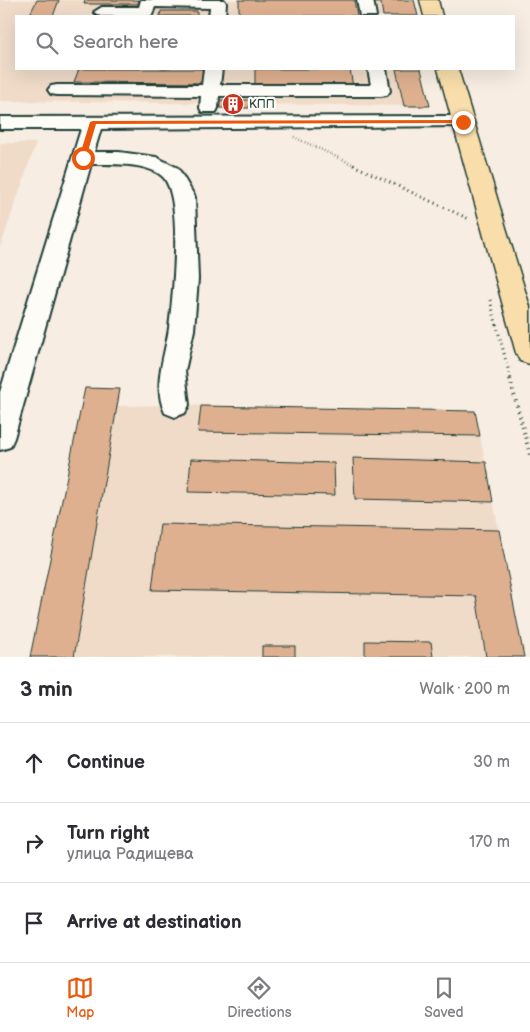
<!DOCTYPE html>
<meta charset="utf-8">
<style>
body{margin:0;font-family:"Balsamiq Sans",sans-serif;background:#f2f2f3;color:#2b2b33}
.stop{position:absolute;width:15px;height:15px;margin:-11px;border:4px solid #ea580c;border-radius:50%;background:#fff}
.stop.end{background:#ea580c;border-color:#fff;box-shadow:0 1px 5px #0008}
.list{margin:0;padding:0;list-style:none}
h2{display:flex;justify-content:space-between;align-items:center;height:65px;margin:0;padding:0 20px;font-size:21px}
h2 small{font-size:16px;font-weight:400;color:#7c7c81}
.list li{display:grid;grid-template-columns:32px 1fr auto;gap:15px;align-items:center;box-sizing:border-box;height:80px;padding:0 20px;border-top:1px solid #e1e1e2}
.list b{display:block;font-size:19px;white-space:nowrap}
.list p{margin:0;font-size:16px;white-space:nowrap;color:#7c7c81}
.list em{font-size:16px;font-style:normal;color:#7c7c81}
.icon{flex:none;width:28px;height:28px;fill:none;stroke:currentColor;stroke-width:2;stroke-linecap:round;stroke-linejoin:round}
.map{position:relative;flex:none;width:530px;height:657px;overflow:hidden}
.search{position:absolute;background:#fff;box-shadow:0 5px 20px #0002;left:15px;right:15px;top:15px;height:55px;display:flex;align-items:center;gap:12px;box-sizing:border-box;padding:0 18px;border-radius:0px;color:#7c7c81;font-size:19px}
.sheet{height:305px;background:#fff}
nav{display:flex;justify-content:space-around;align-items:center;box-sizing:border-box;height:70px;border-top:1px solid #e1e1e2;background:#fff;font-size:14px;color:#7c7c81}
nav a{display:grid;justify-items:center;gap:2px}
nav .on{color:#ea580c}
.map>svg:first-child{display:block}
.built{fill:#f0dbc9}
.building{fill:#deb090;stroke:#1f3d34}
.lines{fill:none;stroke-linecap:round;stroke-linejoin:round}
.minor-casing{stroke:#1f3d34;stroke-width:4}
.major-casing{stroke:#1f3d34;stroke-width:3}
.path-far2{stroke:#1f3d34;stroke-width:2.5;stroke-dasharray:0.5 2.5;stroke-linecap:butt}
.path-far1{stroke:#1f3d34;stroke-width:3;stroke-dasharray:1 4;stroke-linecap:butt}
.path{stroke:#1f3d34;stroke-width:4;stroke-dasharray:1 4.5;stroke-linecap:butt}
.minor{fill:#fdfcf7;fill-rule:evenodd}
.major{fill:#f9deab;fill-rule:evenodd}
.route{fill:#ea580c}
.labels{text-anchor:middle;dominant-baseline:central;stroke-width:4.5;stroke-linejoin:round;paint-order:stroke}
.far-poi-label{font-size:12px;fill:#1f3d34;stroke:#fdfcf7;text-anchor:start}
</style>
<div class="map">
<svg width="530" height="657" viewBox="0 0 530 657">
<rect width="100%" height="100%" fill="#f7ede2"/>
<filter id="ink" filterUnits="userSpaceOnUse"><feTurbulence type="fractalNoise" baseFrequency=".02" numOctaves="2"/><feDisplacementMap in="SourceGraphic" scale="10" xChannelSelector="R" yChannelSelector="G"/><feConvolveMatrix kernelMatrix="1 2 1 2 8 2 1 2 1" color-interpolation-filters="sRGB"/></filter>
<g filter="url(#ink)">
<!-- built -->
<g class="built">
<path d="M0 0H414L418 16H16V69H421L430 106 0 101Z"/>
<path d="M0 143H36L0 248Z"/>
<path d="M85 388 120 389 117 406 175 405 475 411 524 657H30Z"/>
</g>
<!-- building -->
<g class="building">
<path d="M37 0H59L53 16H29Z"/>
<path d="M85 0H139L138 4H84Z"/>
<path d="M239 0H354L357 16H239Z"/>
<path d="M374 0H414L418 16H383L381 3H375Z"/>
<path d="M161 11H197V16H160Z"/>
<path d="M79 69H209L207 83 74 82Z"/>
<path d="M255 69H350L353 87 255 88Z"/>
<path d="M396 69H421L430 106H404Z"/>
<path d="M216 100H250L249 108H215Z"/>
<path d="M85 388 120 389 74 657H30Z"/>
<path d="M201 406 475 411 480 436 198 432Z"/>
<path d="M353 458 486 462 493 502 355 499Z"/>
<path d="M191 459 334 463 335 495 188 492Z"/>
<path d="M160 524 499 530 524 657H486L476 596 152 590Z"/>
<path d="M365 641 431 642 433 657H365Z"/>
<rect x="262" y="646" width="33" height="11"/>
</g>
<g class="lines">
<!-- minor casing -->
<g class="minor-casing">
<g id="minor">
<path d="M141 0H224L226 3 225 16H209L210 8 155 7 152 15 148 16H100L94 12 102 7H139Z"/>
<path d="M357 0H373L376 16H360Z"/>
<path d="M204 69H222L220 85H371L368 69H386L390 91 387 95 381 96H219L218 108 216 112H202L200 108 201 96 57 95 51 94 48 90 51 86 57 85H202Z"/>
<path d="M463 116 470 118 473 122 470 126 101 129 94 152H119L156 157 178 168 195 197 198 279 194 330 185 371 189 405 185 413 175 417 165 413C152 385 165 357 169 328 173 296 183 202 164 178 150 162 110 164 91 164L14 438 10 447 0 450V392L81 129H0V117Z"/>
</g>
</g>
<!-- major casing -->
<g class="major-casing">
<g id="major">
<path d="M420 0H438L442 16H424Z"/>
<path d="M438 69H458L530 307V364L520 361 516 353Z"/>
</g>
</g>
<!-- path-far2 -->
<path class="path-far2" d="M294 137 356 166"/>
<!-- path-far1 -->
<g class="path-far1">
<path d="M353 165 469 219"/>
<path d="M490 300 511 380"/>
</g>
<!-- path -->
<path class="path" d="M510 379 530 455"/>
<!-- minor -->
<use href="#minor" class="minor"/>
<!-- major -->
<use href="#major" class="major"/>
</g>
</g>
<!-- route -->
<path class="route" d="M463 120 465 123 96 124 86 158 83 160 79 158 90 122 93 121Z"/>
<!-- icons -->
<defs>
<g id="building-disc" transform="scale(1.125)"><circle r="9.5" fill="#c8321e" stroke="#fdfcf7"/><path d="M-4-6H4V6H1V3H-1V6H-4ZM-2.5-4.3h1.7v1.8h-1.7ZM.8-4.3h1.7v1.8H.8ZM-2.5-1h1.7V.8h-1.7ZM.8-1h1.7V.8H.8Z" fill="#fff"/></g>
</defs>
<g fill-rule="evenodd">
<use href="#building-disc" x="233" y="104"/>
</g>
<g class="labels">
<!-- far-poi labels -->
<g class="far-poi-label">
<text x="249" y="104">КПП</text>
</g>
</g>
</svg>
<div class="stop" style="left:83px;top:158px"></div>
<div class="stop end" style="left:463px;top:122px"></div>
<div class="search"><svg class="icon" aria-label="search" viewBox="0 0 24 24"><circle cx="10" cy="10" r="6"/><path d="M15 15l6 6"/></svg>Search here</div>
</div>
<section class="sheet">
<h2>3 min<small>Walk · 200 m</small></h2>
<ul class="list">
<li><svg class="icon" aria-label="ahead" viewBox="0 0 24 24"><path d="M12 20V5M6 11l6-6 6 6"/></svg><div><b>Continue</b></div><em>30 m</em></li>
<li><svg class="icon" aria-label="right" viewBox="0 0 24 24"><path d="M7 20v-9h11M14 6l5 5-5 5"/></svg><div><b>Turn right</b><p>улица Радищева</p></div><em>170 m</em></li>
<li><svg class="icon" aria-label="arrive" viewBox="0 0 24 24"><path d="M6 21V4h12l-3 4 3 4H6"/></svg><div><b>Arrive at destination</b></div></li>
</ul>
</section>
<nav>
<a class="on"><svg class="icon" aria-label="map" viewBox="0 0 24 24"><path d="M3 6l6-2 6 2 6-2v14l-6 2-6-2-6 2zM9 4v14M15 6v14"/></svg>Map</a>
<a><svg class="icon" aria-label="directions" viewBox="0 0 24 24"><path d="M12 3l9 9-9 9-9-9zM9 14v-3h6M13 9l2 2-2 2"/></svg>Directions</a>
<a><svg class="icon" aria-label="saved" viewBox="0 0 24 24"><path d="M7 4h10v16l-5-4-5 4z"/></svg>Saved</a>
</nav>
